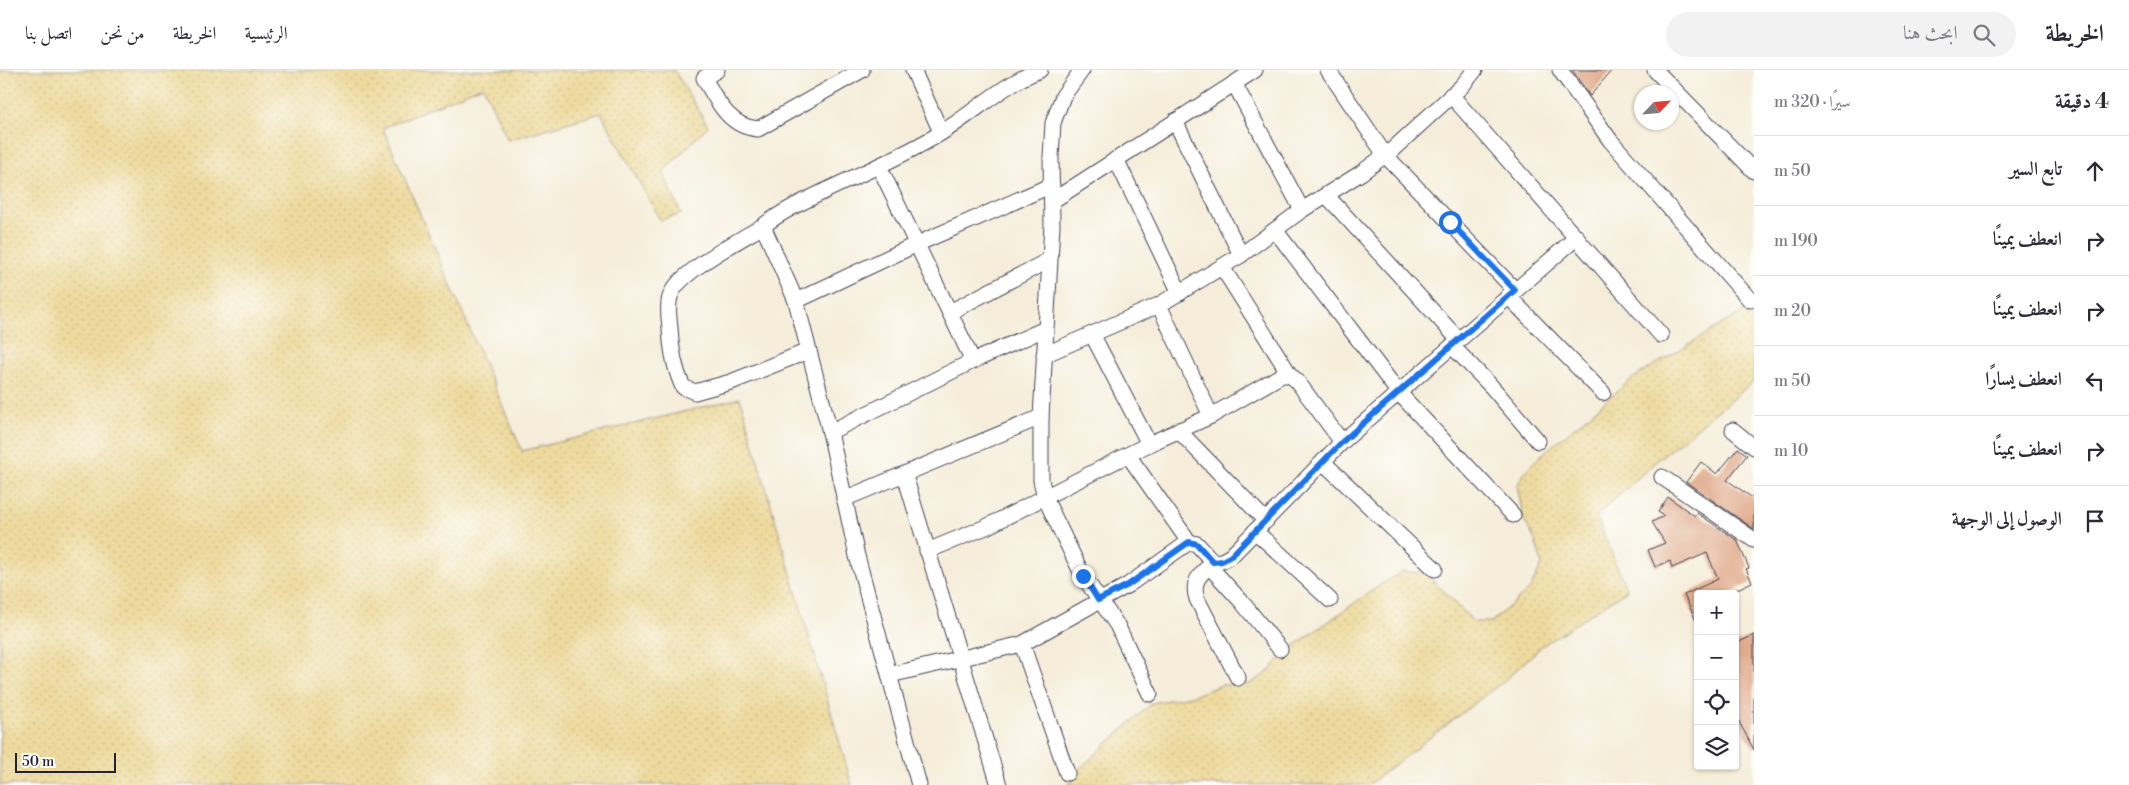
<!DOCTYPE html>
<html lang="ar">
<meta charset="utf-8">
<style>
body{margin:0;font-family:"Libre Bodoni",Amiri,serif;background:#f2f2f3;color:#2b2b33;direction:rtl}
.controls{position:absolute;right:15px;bottom:15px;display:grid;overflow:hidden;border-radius:5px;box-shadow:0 1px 4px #0004}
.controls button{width:45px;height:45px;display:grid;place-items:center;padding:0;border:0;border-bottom:1px solid #e1e1e2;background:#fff;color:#2b2b33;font:25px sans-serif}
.compass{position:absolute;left:1634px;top:15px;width:45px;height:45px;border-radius:50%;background:#fff;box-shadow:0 1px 4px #0004;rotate:64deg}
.scale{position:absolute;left:15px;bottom:12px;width:101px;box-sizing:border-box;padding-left:5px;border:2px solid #22223b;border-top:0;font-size:14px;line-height:18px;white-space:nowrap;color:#22223b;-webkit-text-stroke:4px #fdfcf7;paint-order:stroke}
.stop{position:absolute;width:15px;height:15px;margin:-11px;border:4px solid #1a73e8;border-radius:50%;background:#fff}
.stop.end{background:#1a73e8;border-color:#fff;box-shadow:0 1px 5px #0008}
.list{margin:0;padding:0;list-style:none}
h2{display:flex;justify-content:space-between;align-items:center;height:65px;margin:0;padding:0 20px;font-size:21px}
h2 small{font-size:16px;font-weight:400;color:#7c7c81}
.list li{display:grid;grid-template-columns:32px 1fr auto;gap:15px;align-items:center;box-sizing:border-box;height:70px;padding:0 20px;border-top:1px solid #e1e1e2}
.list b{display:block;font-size:19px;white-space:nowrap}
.list em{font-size:16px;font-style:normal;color:#7c7c81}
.icon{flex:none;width:28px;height:28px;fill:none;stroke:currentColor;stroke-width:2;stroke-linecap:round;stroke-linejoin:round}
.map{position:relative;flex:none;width:1754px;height:715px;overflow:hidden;direction:ltr}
header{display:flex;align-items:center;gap:30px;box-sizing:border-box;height:70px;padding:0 25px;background:#fff;border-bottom:1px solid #e1e1e2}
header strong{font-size:24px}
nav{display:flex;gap:28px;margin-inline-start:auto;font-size:18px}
.search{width:350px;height:45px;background:#f2f2f3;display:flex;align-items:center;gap:12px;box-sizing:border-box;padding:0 18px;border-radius:28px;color:#7c7c81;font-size:19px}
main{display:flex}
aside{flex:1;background:#fff}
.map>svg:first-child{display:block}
.sand{fill:url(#sand-dots);stroke:#887e6c}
.building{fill:#e1ac8e}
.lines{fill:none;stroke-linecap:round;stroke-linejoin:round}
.minor-casing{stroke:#424053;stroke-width:17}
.minor{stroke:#fff;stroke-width:15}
.route{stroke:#1a73e8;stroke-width:6}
</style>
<header>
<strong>الخريطة</strong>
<div class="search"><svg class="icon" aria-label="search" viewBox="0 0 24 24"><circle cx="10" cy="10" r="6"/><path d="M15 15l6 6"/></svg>ابحث هنا</div>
<nav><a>الرئيسية</a><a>الخريطة</a><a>من نحن</a><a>اتصل بنا</a></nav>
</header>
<main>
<aside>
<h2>4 دقيقة<small>سيرًا · 320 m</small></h2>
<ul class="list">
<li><svg class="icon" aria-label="ahead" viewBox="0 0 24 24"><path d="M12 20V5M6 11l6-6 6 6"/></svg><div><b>تابع السير</b></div><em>50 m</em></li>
<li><svg class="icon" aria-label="right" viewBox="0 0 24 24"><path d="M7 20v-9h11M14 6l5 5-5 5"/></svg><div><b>انعطف يمينًا</b></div><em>190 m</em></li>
<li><svg class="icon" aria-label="right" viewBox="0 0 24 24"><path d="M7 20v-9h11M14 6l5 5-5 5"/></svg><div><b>انعطف يمينًا</b></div><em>20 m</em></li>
<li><svg class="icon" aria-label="left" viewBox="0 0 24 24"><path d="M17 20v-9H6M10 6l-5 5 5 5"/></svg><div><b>انعطف يسارًا</b></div><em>50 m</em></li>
<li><svg class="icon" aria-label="right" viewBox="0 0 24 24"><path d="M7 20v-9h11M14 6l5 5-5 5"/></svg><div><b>انعطف يمينًا</b></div><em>10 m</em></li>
<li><svg class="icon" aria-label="arrive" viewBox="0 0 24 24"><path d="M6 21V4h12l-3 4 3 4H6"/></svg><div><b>الوصول إلى الوجهة</b></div></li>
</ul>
</aside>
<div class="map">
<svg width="1754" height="715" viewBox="0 0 1754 715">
<defs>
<pattern id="sand-dots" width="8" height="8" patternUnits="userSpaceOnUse" patternTransform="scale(1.25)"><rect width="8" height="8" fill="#eeda9e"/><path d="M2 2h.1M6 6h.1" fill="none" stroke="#ccbb89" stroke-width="1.8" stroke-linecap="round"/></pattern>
</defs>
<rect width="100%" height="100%" fill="#fdfcf7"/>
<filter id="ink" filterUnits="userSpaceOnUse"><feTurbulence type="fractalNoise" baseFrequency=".02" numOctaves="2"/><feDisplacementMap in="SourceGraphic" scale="10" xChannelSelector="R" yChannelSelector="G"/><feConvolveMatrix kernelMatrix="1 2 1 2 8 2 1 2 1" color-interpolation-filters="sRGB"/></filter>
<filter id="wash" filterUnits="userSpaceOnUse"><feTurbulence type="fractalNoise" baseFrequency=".0096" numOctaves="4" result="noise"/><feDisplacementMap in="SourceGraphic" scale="20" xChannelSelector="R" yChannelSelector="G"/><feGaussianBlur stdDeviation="1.12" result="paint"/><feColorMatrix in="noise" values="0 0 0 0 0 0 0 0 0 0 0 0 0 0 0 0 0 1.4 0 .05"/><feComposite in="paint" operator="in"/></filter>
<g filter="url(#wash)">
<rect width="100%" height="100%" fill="#f5edd9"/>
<!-- sand -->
<g class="sand">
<path d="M0 0H674L708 56 663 102 681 144 660 150 601 43 508 70 483 16 383 58 522 381 740 328 852 715H0Z"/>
<path d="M1754 235V311L1659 389 1596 446 1627 520 1542 576 1505 610 1368 715H1068L1078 700 1152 633 1191 626 1222 615 1250 614 1267 603 1287 581 1380 515 1403 501 1427 504 1474 552H1491L1530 519 1542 494 1535 470 1524 450 1517 416 1525 401 1540 386 1633 308Z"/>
</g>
<g id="blocks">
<!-- building -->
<g class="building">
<path d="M1572 0H1612L1590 26Z"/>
<path d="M1738 378 1747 385 1727 410 1754 429V459L1686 412 1701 392 1717 404Z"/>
<path d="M1668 427 1695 446 1697 443 1737 470 1749 498 1746 499 1752 512 1727 524H1698V555L1684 525 1718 509 1707 483 1672 498 1670 491 1655 497 1648 480 1665 473 1652 452 1664 446 1658 442Z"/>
<path d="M1754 565V680L1735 644V574Z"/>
</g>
</g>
</g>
<g filter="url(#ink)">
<use href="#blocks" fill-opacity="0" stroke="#424053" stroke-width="1"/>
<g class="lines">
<!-- minor casing -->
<g class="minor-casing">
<g id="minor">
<path d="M717 0 704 8C717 31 729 57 758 59L862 0"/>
<path d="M913 0 941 62"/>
<path d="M1082 0 1063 26 1053 53 1051 87 1052 155 1041 347V410L1045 428 1083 506 1117 555 1150 624"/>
<path d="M1328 0 1385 85 1515 220"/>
<path d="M1560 0 1610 70 1750 230"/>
<path d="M1655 0 1754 101"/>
<path d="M1234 13 1302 140"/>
<path d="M1451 25 1661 265"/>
<path d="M1175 51 1241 185"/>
<path d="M1116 89 1180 223"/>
<path d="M879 96 973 291"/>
<path d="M1327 126 1458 269"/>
<path d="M1052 131 1255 0"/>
<path d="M763 156C742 169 675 204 670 227 667 237 669 248 670 258 671 279 674 298 683 317L695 322 731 312 808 281"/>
<path d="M1275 160 1399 323 1513 445"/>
<path d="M1222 197 1290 305"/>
<path d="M1508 226 1603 323"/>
<path d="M796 231 917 174 1052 115"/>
<path d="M1159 235 1211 346"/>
<path d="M950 242 1049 190"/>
<path d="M1092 264 1149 374"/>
<path d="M1452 276 1491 316 1538 371"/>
<path d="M1044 285 1159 235 1241 185 1302 140 1361 103 1392 80 1462 16 1475 0"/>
<path d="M1178 360 1266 451"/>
<path d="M1733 360 1754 377"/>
<path d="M830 362 973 291 1045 259"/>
<path d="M1128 385 1189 472"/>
<path d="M1323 392 1435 499"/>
<path d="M905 406 999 715"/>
<path d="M1662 407 1754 470"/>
<path d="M844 429 1041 347"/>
<path d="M1255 461 1330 530"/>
<path d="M927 481 986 457 1149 374 1211 346 1282 305H1290L1297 311 1342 372"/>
<path d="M1209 496 1241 531 1280 579"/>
<path d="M1022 574 1067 703"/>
<path d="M890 605 1022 574 1128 515 1189 472 1197 474 1213 492"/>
<path d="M1238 608 1197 529C1191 511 1200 505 1213 492L1222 491 1231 486 1342 372 1577 167"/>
<path d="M919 715 857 486 830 362 796 231 763 156C781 142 802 132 823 122 862 103 904 86 941 63 975 42 1003 14 1040 0"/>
</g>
</g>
<!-- minor -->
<use href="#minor" class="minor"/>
</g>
</g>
<g class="lines" filter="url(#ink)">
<!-- route -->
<path class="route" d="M1083 506 1098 530 1128 515 1189 472 1197 474 1213 492 1222 491 1231 486 1342 372 1508 226 1515 220 1450 152"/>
</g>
</svg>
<div class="controls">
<button>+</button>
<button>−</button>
<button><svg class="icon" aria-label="locate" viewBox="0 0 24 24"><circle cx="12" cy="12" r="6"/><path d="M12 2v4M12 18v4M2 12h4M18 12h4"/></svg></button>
<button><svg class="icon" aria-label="layers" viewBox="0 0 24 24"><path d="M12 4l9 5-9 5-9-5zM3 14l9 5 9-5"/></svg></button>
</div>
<svg class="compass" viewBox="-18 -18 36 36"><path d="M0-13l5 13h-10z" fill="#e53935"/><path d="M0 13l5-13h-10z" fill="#7c7c81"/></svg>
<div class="scale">50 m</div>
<div class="stop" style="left:1450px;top:152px"></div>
<div class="stop end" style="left:1083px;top:506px"></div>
</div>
</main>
